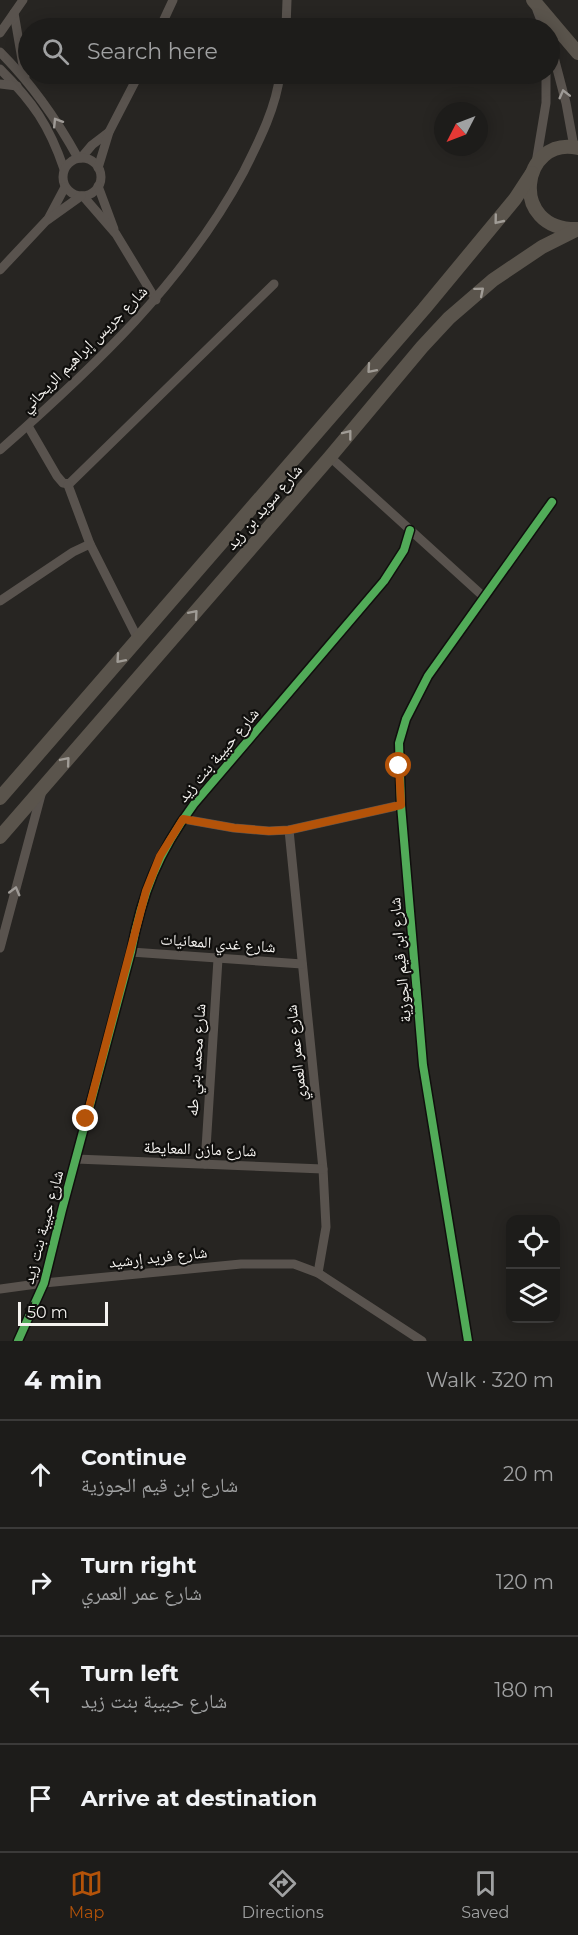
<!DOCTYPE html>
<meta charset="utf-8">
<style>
body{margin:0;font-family:Montserrat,"Noto Naskh Arabic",sans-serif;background:#252523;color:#f1f3f6}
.controls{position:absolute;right:18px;bottom:18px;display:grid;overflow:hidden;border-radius:12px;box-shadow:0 3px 15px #0003}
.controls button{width:54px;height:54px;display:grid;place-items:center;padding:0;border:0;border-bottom:2px solid #3b3a39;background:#1d1c1a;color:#f1f3f6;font:30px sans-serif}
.compass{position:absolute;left:434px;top:102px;width:54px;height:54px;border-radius:50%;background:#1d1c1a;box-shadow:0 3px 15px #0003;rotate:228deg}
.scale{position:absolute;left:18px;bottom:15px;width:90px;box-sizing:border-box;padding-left:6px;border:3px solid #f5f3f0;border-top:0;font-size:16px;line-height:21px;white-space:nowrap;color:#f5f3f0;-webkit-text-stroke:4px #100f0d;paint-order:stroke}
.stop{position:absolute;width:18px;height:18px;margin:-14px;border:4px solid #b45309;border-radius:50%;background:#fff}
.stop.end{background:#b45309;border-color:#fff;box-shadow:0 2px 6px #0008}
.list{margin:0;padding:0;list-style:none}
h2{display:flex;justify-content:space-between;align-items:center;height:78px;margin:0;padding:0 24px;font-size:26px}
h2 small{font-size:20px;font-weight:400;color:#a0a1a2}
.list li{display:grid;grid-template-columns:39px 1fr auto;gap:18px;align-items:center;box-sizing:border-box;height:108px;padding:0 24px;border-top:2px solid #3b3a39}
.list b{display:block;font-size:22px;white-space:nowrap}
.list p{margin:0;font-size:20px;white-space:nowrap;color:#a0a1a2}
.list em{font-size:20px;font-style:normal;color:#a0a1a2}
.icon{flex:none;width:33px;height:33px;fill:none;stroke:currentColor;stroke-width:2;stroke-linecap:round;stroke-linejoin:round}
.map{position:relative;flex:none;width:578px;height:1341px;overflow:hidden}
.search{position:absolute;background:#1d1c1a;box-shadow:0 3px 15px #0003;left:18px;right:18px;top:18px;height:66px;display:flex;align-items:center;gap:15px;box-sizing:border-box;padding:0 21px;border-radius:33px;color:#a0a1a2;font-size:22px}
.sheet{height:510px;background:#1d1c1a}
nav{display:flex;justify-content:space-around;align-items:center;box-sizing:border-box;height:84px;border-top:2px solid #3b3a39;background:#1d1c1a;font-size:16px;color:#a0a1a2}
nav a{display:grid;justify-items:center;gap:3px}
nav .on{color:#b45309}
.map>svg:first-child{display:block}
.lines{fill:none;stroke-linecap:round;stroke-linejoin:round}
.street{stroke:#59534e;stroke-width:9}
.secondary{stroke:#5a544c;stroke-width:14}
.cycleway-casing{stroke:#100f0d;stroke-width:11}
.cycleway{stroke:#51ab58;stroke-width:8}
.oneway{stroke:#9f9b97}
.oneway2{stroke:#a09c96}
.route{stroke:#b45309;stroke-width:8}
.labels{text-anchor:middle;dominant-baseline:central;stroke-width:4.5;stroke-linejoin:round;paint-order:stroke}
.street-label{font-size:16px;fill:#f5f3f0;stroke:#100f0d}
</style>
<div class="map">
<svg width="578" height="1341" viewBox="0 0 578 1341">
<rect width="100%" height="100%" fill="#272522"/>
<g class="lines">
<!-- street -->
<g class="street">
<path d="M537 10 544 28"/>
<path d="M14 13 25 77"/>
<path d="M160 28 173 0"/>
<path d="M286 28 287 0"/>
<path d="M0 33 23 0"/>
<path d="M550 42 566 103 574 147"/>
<path d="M0 52C32 84 56 118 78 158"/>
<path d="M0 69C33 102 49 125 64 169"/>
<path d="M0 84 17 86"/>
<path d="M81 158 92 145 109 132"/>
<circle cx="82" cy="177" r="19"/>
<path d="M536 163 546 103V74"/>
<path d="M98 168 109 132 139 74"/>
<path d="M98 186 114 229"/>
<path d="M83 196 116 234 156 300"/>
<path d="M48 219 65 187"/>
<path d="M0 270 46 221 81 196"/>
<path d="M28 426 57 476 63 483 69 484 274 284"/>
<path d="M0 450C94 367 184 283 244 171 259 141 276 108 280 74"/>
<path d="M330 457 484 597"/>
<path d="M90 544 138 639"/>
<path d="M0 601 73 552 90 544 68 485"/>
<path d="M183 819 234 828 269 831 289 830 401 805"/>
<path d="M289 830 323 1169 326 1227 318 1273"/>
<path d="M0 948 42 791"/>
<path d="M131 952 302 964"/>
<path d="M76 1159 323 1169"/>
<path d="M205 1164 218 959"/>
<path d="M0 1289 44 1283 241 1264H294L318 1273 422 1341"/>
<path d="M18 1341 44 1283 62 1210 131 952C142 893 158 853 194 804L384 581 404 550 410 530"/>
<path d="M468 1341 423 1065 401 805 399 743 406 719 428 676 552 502"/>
</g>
<!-- secondary -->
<g class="secondary">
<path d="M533 0 578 53"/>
<path d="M578 229C507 231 521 135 578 148"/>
<path d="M0 798 424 309 515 199 532 173"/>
<path d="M0 837 330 457 422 347 449 318 493 280 542 247 578 229"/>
</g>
<!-- cycleway casing -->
<g class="cycleway-casing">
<g id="cycleway">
<path d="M18 1341 44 1283 62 1210 131 952C142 893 158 853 194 804L384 581 404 550 410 530"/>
<path d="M468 1341 423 1065 401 805 399 743 406 719 428 676 552 502"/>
</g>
</g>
<!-- cycleway -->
<use href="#cycleway" class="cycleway"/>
</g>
<!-- one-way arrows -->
<defs><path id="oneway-chevron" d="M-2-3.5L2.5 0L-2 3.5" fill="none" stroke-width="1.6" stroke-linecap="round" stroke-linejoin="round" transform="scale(1.5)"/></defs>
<g class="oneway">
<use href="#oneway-chevron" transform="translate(564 94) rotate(-104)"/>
<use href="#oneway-chevron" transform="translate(57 122) rotate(-122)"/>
<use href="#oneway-chevron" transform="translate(15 891) rotate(-75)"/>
</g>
<g class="oneway2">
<use href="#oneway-chevron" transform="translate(498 220) rotate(129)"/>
<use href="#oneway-chevron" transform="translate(480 291) rotate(-40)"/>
<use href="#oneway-chevron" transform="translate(371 369) rotate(131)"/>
<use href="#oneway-chevron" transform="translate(348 434) rotate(-52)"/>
<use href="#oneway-chevron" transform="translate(194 614) rotate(-49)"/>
<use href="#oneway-chevron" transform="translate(120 659) rotate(131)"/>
<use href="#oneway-chevron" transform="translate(66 761) rotate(-50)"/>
</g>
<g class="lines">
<!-- route -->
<path class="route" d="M86 1119 146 891 160 856 183 819 234 828 269 831 289 830 401 805 399 766"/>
</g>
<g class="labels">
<!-- street labels -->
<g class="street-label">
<text transform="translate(84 349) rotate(-45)">شارع جريس إبراهيم الريحاني</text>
<text transform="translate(264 507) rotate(-49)">شارع سويد بن زيد</text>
<text transform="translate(218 755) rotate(-50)">شارع حبيبة بنت زيد</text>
<text transform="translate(218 943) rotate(4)">شارع غدي المعانيات</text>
<text transform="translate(400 960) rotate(-95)">شارع ابن قيم الجوزية</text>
<text transform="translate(296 1053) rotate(-96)">شارع عمر العمري</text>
<text transform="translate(196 1060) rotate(-86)">شارع محمد بني طه</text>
<text transform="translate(200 1149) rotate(2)">شارع مازن المعايطة</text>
<text transform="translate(43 1227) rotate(-75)">شارع حبيبة بنت زيد</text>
<text transform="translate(158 1257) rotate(-6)">شارع فريد إرشيد</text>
</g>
</g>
</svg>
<div class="controls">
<button><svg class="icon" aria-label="locate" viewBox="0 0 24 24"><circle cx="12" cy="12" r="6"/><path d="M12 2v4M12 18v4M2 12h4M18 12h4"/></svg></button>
<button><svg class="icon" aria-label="layers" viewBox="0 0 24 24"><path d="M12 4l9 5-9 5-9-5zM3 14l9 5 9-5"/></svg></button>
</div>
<svg class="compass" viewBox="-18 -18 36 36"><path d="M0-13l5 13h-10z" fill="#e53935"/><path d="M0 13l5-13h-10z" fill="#a0a1a2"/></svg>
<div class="scale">50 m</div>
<div class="stop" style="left:399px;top:766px"></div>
<div class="stop end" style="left:86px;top:1119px"></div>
<div class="search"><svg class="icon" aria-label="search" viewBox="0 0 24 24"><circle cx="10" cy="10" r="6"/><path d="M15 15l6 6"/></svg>Search here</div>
</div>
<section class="sheet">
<h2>4 min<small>Walk · 320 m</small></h2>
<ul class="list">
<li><svg class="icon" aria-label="ahead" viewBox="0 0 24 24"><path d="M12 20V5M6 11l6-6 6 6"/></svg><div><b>Continue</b><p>شارع ابن قيم الجوزية</p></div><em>20 m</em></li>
<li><svg class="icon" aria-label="right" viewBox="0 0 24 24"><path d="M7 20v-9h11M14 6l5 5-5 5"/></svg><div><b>Turn right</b><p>شارع عمر العمري</p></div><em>120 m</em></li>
<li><svg class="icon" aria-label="left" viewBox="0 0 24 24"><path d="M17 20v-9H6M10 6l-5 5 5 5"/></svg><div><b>Turn left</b><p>شارع حبيبة بنت زيد</p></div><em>180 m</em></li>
<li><svg class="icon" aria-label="arrive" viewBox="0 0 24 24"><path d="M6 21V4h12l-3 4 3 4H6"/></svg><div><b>Arrive at destination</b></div></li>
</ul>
</section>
<nav>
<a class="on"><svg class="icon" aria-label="map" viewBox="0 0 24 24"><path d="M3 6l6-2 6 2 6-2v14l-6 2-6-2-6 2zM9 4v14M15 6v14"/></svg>Map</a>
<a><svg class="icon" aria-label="directions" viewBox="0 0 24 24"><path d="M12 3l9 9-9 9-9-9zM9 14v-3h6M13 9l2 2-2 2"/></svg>Directions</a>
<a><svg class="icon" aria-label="saved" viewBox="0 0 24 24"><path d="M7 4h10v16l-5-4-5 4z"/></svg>Saved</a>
</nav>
